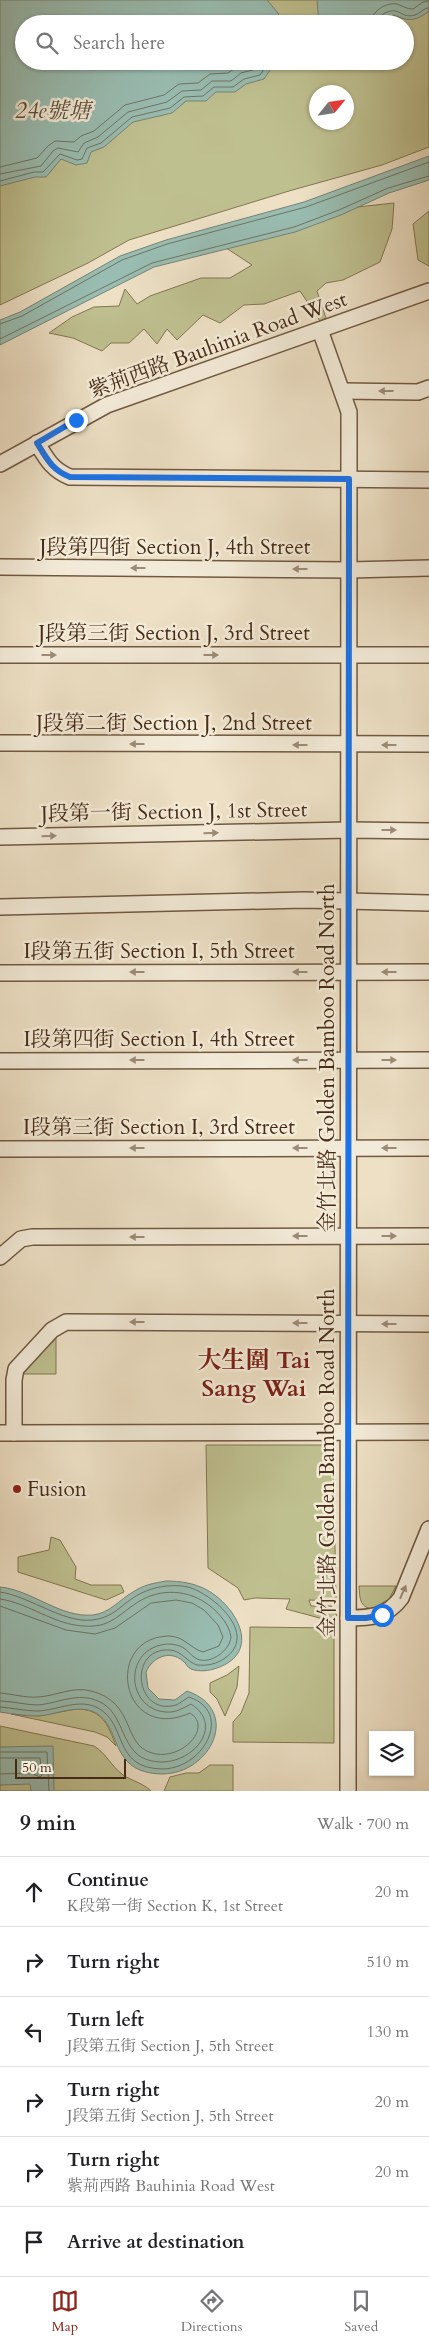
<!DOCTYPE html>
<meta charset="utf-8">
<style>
body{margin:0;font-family:Cardo,"Noto Serif TC",serif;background:#f6f6f6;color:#202124}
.controls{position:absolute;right:15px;bottom:15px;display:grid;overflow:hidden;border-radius:0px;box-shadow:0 1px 4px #0004}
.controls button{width:45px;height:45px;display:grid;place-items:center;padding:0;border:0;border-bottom:1px solid #e0e0e0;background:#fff;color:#202124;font:25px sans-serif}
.compass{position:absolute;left:309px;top:85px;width:45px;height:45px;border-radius:50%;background:#fff;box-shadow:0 1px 4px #0004;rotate:60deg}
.scale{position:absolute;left:15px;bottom:12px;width:111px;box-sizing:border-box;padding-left:5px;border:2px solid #472b15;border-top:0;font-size:14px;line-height:18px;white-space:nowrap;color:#472b15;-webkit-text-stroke:4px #f3ebd9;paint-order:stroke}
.stop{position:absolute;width:15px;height:15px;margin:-11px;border:4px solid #1a73e8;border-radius:50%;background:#fff}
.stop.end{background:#1a73e8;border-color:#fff;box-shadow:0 1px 5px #0008}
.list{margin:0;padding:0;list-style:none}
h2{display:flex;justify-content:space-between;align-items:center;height:65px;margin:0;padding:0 20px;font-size:21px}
h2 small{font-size:16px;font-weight:400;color:#757577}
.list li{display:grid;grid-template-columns:32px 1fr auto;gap:15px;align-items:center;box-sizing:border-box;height:70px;padding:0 20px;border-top:1px solid #e0e0e0}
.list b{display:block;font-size:19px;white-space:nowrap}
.list p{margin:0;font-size:16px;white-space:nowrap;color:#757577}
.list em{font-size:16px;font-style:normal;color:#757577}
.icon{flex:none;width:28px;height:28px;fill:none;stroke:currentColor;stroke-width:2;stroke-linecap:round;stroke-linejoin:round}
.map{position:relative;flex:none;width:429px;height:1791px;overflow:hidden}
.search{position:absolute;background:#fff;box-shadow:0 1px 4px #0004;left:15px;right:15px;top:15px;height:55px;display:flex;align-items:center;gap:12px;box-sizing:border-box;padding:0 18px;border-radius:28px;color:#757577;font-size:19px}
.sheet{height:485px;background:#fff}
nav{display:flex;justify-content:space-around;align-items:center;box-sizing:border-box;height:70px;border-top:1px solid #e0e0e0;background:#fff;font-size:14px;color:#757577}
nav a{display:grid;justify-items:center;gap:2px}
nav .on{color:#8f2418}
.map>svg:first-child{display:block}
.green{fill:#bfc090;stroke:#837652;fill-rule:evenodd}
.water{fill:#99bdb2;stroke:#788373}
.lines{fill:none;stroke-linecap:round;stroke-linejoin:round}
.shore{stroke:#707464;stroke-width:1}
.minor-casing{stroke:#705841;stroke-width:18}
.minor{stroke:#f3ebd9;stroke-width:15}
.oneway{fill:#9d8b77}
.route{stroke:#1a73e8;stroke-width:6}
.poi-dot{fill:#8f2418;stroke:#f3ebd9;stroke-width:2}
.labels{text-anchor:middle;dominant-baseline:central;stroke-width:5;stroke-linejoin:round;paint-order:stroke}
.street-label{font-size:21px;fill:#472b15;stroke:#f3ebd9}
.poi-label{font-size:21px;fill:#472b15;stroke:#f3ebd9;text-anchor:start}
.water-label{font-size:22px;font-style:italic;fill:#5c503c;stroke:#f3ebd9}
.quarter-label{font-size:24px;font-weight:bold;fill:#7a1f14;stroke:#f3ebd9}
</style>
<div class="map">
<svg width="429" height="1791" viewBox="0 0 429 1791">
<rect width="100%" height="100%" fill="#ede0c5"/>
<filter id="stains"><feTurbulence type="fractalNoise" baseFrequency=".004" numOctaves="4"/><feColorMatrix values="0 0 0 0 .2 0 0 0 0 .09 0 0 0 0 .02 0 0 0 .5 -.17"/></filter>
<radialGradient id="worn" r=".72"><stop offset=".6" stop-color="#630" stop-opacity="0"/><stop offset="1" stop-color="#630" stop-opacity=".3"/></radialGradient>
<!-- green -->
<g class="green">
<path d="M0 0H429V147L382 165 289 191 129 240 88 263 0 305ZM24 24H405V61H24ZM316 92H346V122H316Z"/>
<path d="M394 203 392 229 380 262 343 280 326 283 317 291 326 318 320 321 300 291 264 304 244 305 220 323 203 315 177 340 167 329 157 344 144 329 129 343H111L102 351 73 338 49 333 72 317 94 307 119 306 125 289 137 304 150 296 201 278H230L252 265 220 244 339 209Z"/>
<path d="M429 211V266L418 260 413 224Z"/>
<path d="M56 1338V1374H22Z"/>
<path d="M206 1445H333L336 1601 309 1600 311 1606H332L337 1616 331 1621 286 1609 290 1599 255 1598 244 1600 238 1588 208 1568Z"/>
<path d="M51 1537 60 1540 76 1567 75 1579 91 1585H121L124 1592 106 1600 18 1572V1557L49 1550Z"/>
<path d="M359 1586H396L389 1599 372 1609C359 1607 360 1597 359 1586Z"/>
<path d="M250 1627 334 1628V1743L233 1742V1722L241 1713 249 1693Z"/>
<path d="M239 1666 237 1687 225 1716 217 1699 210 1692V1683L227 1675Z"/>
<path d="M76 1709C102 1709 108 1724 116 1746L107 1737 95 1732 11 1714 39 1716Z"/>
<path d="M0 1726 94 1746C106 1753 111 1766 123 1775 132 1781 143 1783 151 1791H0Z"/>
<path d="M210 1765H233V1791H164L170 1777 186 1773H199Z"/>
</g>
<!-- water -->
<g class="water">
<path d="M0 0H267L278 13 281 24H24V61H283L272 67 264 79 246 84 235 92H216L206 101H186L172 113 133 122 104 147 91 152 87 163 76 165 61 159 46 177H35L0 186Z"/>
<path d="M317 0H429V11C416 21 409 22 394 15L379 24H319Z"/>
<path d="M429 156V180L389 193 341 215 295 232 154 267 0 345V320L20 312 120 256 166 240 304 202Z"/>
<path d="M166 1581C180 1581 194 1583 207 1590 236 1606 263 1652 217 1668 209 1671 199 1672 191 1669 187 1667 186 1663 183 1661 169 1649 152 1658 146 1672L148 1688 159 1699 175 1700 187 1691C242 1710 211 1774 162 1774 107 1773 123 1725 94 1712 76 1704 56 1715 38 1716 25 1716 13 1714 0 1712V1587C32 1590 60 1618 93 1615 110 1613 119 1600 133 1592 143 1585 154 1583 166 1581Z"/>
<path d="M53 1746 54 1791H31L30 1784 0 1785V1747Z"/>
</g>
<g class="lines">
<!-- shore -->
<g class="shore">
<path d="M370 24C371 12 385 2 397 4 403 6 406 9 413 9L423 2 429 1"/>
<path d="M377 24 378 18C399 1 399 20 415 15 421 13 423 8 429 8"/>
<path d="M0 167 37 158 48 146 55 141 74 142 81 136 94 131 125 105 164 95 179 84 198 83 210 74 228 73 237 67 253 61"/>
<path d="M0 174 41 166 53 151 58 148 78 152 84 143 98 137 128 112 167 102 182 91 201 90 212 81H231L241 73 256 69 262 61"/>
<path d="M0 181 34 172H43L60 154 77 160 82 159 87 148 101 143 132 117 170 108 184 97 203 96 214 87H233L244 79 260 75 268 64 274 61"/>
<path d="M0 324 22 316 122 260 167 244 306 207 429 162"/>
<path d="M0 339 152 263 294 227 339 210 388 188 429 176"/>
<path d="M0 1592C31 1596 67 1627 98 1619 112 1616 119 1608 130 1600 146 1588 168 1583 188 1587 213 1594 259 1634 225 1658 217 1664 207 1666 197 1665 187 1662 182 1651 170 1650 127 1647 135 1717 176 1705 181 1703 185 1699 189 1697 234 1712 204 1769 162 1769 112 1768 128 1724 98 1708 79 1698 58 1710 38 1711 25 1711 13 1708 0 1707"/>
<path d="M0 1599C29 1603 54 1625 84 1626 110 1628 118 1615 138 1602 160 1588 189 1589 210 1606 219 1613 229 1624 231 1637 230 1650 211 1665 197 1659 191 1656 188 1650 182 1647 167 1640 147 1646 139 1661 127 1683 141 1711 166 1712 176 1713 183 1708 191 1704 227 1727 189 1769 152 1761 119 1755 127 1713 98 1701 78 1692 59 1703 38 1705 25 1705 13 1701 0 1701"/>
<path d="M0 1606 66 1630 95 1634 115 1628 151 1603 176 1600 192 1603 204 1610 218 1625 223 1637 219 1646 203 1652C191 1649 184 1636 169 1636 103 1637 120 1744 190 1713 214 1728 180 1762 152 1753 122 1745 136 1702 91 1691 73 1686 56 1696 38 1697 25 1698 13 1694 0 1693"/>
<path d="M0 1752H47L49 1791"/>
<path d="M0 1758H40L42 1775 40 1777 31 1773 0 1774"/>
</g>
<!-- minor casing -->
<g class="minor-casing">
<g id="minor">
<path d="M320 330 349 412 348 1791"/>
<path d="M342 391 418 392 429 388"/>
<path d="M37 443C46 458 52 470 70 477L429 480"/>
<path d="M0 464 107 405 429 291"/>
<path d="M0 567 349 570 429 568"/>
<path d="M0 655H429"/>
<path d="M0 743 429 744"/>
<path d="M0 837 349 830 429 831"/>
<path d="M0 907 304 900 429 903"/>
<path d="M0 973 429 972"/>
<path d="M0 1061 429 1060"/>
<path d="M0 1149 429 1148"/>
<path d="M0 1257 21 1239 32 1237 429 1236"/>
<path d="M0 1433 429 1432"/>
<path d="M14 1433V1380L16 1369 52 1330 66 1322 429 1324"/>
<path d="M348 1618C370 1618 387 1617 401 1598L429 1529"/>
</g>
</g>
<!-- minor -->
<use href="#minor" class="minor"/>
</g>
<!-- one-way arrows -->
<defs><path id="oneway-solid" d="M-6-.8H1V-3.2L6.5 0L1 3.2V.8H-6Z" transform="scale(1.25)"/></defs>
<g class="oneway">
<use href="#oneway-solid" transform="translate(386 391) rotate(-180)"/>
<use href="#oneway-solid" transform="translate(138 568) rotate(-180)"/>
<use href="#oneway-solid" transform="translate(300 569) rotate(-180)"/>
<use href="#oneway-solid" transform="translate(49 655)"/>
<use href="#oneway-solid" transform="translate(211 655)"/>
<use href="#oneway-solid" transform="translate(137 744) rotate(-180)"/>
<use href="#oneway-solid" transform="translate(300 745) rotate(-180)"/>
<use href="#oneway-solid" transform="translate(389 745) rotate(180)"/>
<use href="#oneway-solid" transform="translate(389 830)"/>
<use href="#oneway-solid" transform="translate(211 833) rotate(-1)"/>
<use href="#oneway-solid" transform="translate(49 836) rotate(-1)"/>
<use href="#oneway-solid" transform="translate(137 972) rotate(180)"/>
<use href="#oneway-solid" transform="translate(300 972) rotate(180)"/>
<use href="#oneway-solid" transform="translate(389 972) rotate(-180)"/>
<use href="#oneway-solid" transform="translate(137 1060) rotate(180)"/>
<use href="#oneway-solid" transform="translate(300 1060) rotate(180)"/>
<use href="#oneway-solid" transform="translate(389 1060)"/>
<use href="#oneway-solid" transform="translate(137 1148) rotate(180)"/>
<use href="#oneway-solid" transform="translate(300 1148) rotate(180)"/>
<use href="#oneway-solid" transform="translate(389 1148) rotate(-180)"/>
<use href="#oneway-solid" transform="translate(300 1236) rotate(180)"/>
<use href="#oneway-solid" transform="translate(389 1236)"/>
<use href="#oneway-solid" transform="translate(137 1237) rotate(180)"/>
<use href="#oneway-solid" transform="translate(137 1322) rotate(-180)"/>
<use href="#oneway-solid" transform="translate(300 1323) rotate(-180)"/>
<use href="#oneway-solid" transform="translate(389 1324) rotate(-180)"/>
<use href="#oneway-solid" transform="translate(403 1592) rotate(-66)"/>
</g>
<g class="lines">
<!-- route -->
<path class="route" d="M76 420 37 443C47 459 52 470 70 477L349 479 348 1618H366L382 1615"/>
</g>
<!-- markers -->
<circle class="poi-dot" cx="17" cy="1489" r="5"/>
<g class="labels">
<!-- street labels -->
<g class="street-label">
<text transform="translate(218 345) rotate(-20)">紫荊西路 Bauhinia Road West</text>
<text x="175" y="547">J段第四街 Section J, 4th Street</text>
<text x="174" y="633">J段第三街 Section J, 3rd Street</text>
<text x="174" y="723">J段第二街 Section J, 2nd Street</text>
<text transform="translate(174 812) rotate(-1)">J段第一街 Section J, 1st Street</text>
<text x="159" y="951">I段第五街 Section I, 5th Street</text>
<text x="159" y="1039">I段第四街 Section I, 4th Street</text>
<text transform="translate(327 1058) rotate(-90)">金竹北路 Golden Bamboo Road North</text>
<text x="159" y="1127">I段第三街 Section I, 3rd Street</text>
<text transform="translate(327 1463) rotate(-90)">金竹北路 Golden Bamboo Road North</text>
</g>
<!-- poi labels -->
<g class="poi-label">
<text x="27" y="1489">Fusion</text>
</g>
<!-- water labels -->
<g class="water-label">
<text x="53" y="111">24e號塘</text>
</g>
<!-- quarter labels -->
<g class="quarter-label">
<text x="254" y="1360">大生圍 Tai<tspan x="254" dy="28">Sang Wai</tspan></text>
</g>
</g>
<rect width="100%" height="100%" filter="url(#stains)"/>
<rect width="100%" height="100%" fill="url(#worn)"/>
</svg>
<div class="controls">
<button><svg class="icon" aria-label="layers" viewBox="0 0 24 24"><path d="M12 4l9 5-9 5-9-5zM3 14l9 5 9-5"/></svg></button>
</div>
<svg class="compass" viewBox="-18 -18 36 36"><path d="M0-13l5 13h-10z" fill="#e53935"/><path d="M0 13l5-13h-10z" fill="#757577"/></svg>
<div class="scale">50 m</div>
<div class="stop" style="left:382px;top:1615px"></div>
<div class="stop end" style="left:76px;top:420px"></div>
<div class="search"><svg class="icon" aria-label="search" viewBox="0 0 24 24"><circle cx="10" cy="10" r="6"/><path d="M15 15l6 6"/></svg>Search here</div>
</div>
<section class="sheet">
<h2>9 min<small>Walk · 700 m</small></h2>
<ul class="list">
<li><svg class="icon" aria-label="ahead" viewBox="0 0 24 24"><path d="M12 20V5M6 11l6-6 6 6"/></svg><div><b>Continue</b><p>K段第一街 Section K, 1st Street</p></div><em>20 m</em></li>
<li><svg class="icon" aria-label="right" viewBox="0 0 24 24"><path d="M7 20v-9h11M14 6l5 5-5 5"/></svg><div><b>Turn right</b></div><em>510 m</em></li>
<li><svg class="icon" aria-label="left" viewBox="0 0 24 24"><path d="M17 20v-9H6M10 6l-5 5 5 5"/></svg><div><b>Turn left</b><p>J段第五街 Section J, 5th Street</p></div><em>130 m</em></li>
<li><svg class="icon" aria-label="right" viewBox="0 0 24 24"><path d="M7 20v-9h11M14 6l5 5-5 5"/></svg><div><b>Turn right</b><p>J段第五街 Section J, 5th Street</p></div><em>20 m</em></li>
<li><svg class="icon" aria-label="right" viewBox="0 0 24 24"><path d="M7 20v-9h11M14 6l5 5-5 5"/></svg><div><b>Turn right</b><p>紫荊西路 Bauhinia Road West</p></div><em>20 m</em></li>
<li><svg class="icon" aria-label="arrive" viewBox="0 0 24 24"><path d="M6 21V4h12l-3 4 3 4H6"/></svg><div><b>Arrive at destination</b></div></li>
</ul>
</section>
<nav>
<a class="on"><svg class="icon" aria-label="map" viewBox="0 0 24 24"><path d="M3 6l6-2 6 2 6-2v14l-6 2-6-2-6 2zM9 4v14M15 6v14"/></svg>Map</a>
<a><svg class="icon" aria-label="directions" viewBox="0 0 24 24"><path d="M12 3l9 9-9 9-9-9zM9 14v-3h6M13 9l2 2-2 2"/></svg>Directions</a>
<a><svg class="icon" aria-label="saved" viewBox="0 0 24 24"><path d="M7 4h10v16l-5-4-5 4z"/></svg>Saved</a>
</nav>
